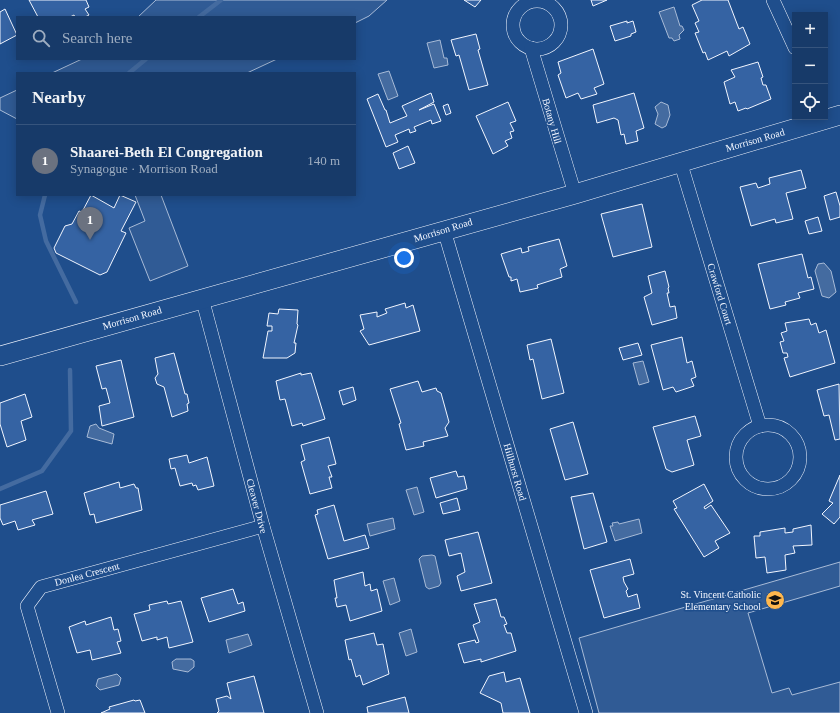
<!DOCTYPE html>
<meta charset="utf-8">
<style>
body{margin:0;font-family:Georgia,serif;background:#244571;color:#f1f3f6}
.controls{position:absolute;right:12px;top:12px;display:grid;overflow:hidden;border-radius:0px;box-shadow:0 2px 10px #0003}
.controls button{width:36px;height:36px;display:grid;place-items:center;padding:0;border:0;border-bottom:1px solid #36547d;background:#173a69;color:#f1f3f6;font:20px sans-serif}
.you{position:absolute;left:404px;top:258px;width:14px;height:14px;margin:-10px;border:3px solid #fff;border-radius:50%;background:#1a73e8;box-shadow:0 0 0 6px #1a73e833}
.badge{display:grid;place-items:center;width:26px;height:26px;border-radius:50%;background:#ffb74d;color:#fff;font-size:13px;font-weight:700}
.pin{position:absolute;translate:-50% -33px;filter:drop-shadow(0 1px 2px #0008)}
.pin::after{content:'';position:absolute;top:21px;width:14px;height:12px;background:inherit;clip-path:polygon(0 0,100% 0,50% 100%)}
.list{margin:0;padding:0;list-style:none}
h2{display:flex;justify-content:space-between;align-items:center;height:52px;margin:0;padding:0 16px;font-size:17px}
h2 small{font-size:13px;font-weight:400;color:#9eadc0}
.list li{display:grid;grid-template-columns:26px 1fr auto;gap:12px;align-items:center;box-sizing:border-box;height:72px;padding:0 16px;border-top:1px solid #36547d}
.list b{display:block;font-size:15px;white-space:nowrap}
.list p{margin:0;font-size:13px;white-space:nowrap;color:#9eadc0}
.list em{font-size:13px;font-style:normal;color:#9eadc0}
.icon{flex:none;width:22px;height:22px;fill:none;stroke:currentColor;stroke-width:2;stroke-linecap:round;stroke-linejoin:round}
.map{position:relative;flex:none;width:840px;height:713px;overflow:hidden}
.search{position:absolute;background:#173a69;box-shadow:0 2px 10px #0003;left:16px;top:16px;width:340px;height:44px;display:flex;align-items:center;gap:10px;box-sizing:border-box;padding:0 14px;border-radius:0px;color:#9eadc0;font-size:15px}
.panel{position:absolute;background:#173a69;box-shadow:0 2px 10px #0003;left:16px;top:72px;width:340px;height:124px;border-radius:0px}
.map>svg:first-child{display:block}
.built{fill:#305b95;stroke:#a8bbd7}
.water{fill:#446ba0;stroke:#a8bbd7}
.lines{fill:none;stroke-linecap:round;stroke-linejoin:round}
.stream{stroke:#446ba0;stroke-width:4.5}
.building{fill:#3563a3;stroke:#f2f6ff}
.street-casing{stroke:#f2f6ff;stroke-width:14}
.secondary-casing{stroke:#f2f6ff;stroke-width:20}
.street{stroke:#1f4e8c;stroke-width:13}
.secondary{stroke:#1f4e8c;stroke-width:19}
.labels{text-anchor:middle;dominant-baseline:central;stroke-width:3;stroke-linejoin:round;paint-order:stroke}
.street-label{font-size:10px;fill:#f2f6ff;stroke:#1f4e8c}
.poi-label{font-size:10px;fill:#f2f6ff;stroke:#1f4e8c;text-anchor:end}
</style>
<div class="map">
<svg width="840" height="713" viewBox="0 0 840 713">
<rect width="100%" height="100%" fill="#1f4e8c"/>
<!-- built -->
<g class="built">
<path d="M156 0H387L369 16 355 23V17H138Z"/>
<path d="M82 59H277L247 73H52Z"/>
<path d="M17 90V119L0 110V98Z"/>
<path d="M135 195H161L188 266 150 281 129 228 145 221Z"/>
<path d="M840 562V586L748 613 772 693 789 688 792 695 840 682V713H599L579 638Z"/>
</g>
<!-- water -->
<g class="water">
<path d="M674 7 680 26H682L684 30 679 35 680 39 674 41 672 38H669L659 12Z"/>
<path d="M440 40 444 58H447L448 65 434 68 427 43Z"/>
<path d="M389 71 398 96 388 100 378 74Z"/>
<path d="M661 102 668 105 670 115 666 126 662 128 655 124 658 114 655 107Z"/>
<path d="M824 263 831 271 836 292 829 298 822 296 815 271 818 264Z"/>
<path d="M643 361 649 382 639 385 633 363Z"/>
<path d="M96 424 99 428 114 434 112 444 87 437 90 426Z"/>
<path d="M417 487 424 512 414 515 406 490Z"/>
<path d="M393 518 395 529 370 536 367 524Z"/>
<path d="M639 519 642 533 615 541 610 526H613L612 523 618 522 619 524Z"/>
<path d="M432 555 435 556 441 583 439 586 429 589 426 587 419 559 422 556Z"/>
<path d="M394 578 400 601 390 605 383 581Z"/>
<path d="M411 629 417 652 406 656 399 633Z"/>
<path d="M248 634 252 645 229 653 226 640Z"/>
<path d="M176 659H191L194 661V667L188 672 173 669 172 662Z"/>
<path d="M117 674 121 678 119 685 100 690 96 686 98 679Z"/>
</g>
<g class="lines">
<!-- stream -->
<g class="stream">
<path d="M199 17 221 0"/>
<path d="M129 73 146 59"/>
<path d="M45 195 40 215 46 241 76 302"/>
<path d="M0 489 42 471 71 431 70 370"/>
</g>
</g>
<!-- building -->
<g class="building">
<path d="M29 0H86L89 7 85 9 89 15 85 17H75L74 15 70 17H38Z"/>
<path d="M464 0H481L475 7Z"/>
<path d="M591 0H607L593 6Z"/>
<path d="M702 0H728L739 29 743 27 750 44 729 56 727 51 708 60 705 52 703 53 695 33 699 32 695 23 699 21 692 5Z"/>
<path d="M5 9 17 35 0 44V12Z"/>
<path d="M627 21V23L633 21 636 32 631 34V36L615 41 610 26Z"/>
<path d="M476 34 480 49 478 50 488 85 469 90 459 55 456 56 451 40Z"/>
<path d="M593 49 604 84 594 88 597 94 581 99 578 93 566 98 558 75 561 73 558 62Z"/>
<path d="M758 62 763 77 761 78 763 85H766L771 99 747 109 746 108 738 111 735 102 730 104 724 82 735 77 731 70Z"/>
<path d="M431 93 434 102 419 110 434 104 441 121 432 124 431 120 414 127 416 131 410 133 409 129 395 135 398 142 386 147 367 99 378 94 385 110H386L390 123 407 116 402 106Z"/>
<path d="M634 93 644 128 636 131 638 141 626 144 624 134 621 135 618 120 614 118 597 123 593 105Z"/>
<path d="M508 102 516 121 510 123 514 131 510 132 512 138 505 141 508 146 493 154 476 116Z"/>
<path d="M448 104 451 113 446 115 443 106Z"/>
<path d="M408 146 415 163 399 169 393 153Z"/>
<path d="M801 170 806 188 786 193 793 219 776 223 775 219 751 226 740 187 756 183 758 188 770 184 769 178Z"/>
<path d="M836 192 840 206V217L830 220 824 196Z"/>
<path d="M91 195 114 208 120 195 136 202 121 231 126 233 107 272 100 275 56 253 54 248 65 226 72 224 79 211 82 212Z"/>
<path d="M642 204 652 247 613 257 601 214Z"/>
<path d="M818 217 822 231 809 234 805 221Z"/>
<path d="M559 239 567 266 560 269 562 277 537 285 538 288 520 292 517 279 511 281V277H509L501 254 521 248 522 253 529 251 528 247Z"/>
<path d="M802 254 808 278 811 277 814 289 798 293 800 298 785 302 786 305 770 309 758 264Z"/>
<path d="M665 271 669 287 668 288 669 293H667L670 307 675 306 677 318 652 325 644 297 652 293 648 276Z"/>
<path d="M405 303 406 308 413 305 420 331 369 345 360 331 364 329 360 315 377 312V317L387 313 385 309Z"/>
<path d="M279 309 298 310 297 324 298 325 294 343H296L295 353 287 358H263L268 331H272V326H267L269 313 278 314Z"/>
<path d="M809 319 811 325 816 323 819 333 826 330 835 363 790 377 784 358 788 357 787 353H783L780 342 784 341 781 333 787 331 785 323Z"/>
<path d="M682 337 687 363 692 361 696 377 691 379 694 386 676 392 673 387 663 390 651 345Z"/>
<path d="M551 339 564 393 542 399 533 359 530 360 527 345Z"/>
<path d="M638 343 642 355 623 360 619 348Z"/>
<path d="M174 353 185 394H187L189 403 187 404 188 411 172 417 164 387 157 384 155 378 158 374 155 358Z"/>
<path d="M121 360 134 417 102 426 99 406 110 403 106 388 102 389 96 366Z"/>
<path d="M301 373V375L311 373 325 419 303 426 302 423 292 426 285 399 280 400 276 381Z"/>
<path d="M418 381 422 392 436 388 437 391 441 393 449 422 445 428 448 436 423 442 424 446 406 450 399 424 401 423 390 389Z"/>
<path d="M839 384 840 439 835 440 829 415 824 416 817 390Z"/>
<path d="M353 387 356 400 343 405 339 391Z"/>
<path d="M25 394 32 417 21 421 26 440 7 447 0 424V403Z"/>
<path d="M695 416 701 436 687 440 694 465 672 472 666 469 653 427Z"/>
<path d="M573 422 588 474 565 480 550 429Z"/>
<path d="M329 437 336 464 328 466 332 477H329L332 488 310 494 301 462 305 460 301 445Z"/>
<path d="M187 455 189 463 207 457 214 486 198 490 196 485 193 486 192 483 180 486 175 468 171 469 169 459Z"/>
<path d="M456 471 458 477 464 476 467 489 436 498 430 478Z"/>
<path d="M840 475V517L834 524 822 514 833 503 829 501Z"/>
<path d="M119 482 120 488 134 484 136 488H138L142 510 96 523 94 514 90 515 84 493Z"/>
<path d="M704 484 713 501 704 507 705 509 711 505 730 533 715 541 719 548 704 557 674 509 677 508 673 501Z"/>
<path d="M46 491 53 514 32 520 35 525 18 530 15 521 3 525 0 518V505Z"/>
<path d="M593 493 607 542 584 549 571 497Z"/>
<path d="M457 498 460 510 443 514 440 503Z"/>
<path d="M334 505 344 541 365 535 369 548 328 559 315 515 318 514 317 510Z"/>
<path d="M811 525 812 545 793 546 795 553 785 555 786 570 767 573 765 557 756 558 754 536H760V532L785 528V533L793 532V529Z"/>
<path d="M478 532 492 583 461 591 457 576 465 572 461 553 449 556 445 540Z"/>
<path d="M630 559 634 574 623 577 624 582 628 589 626 591 628 597 637 594 640 608 604 618 590 570Z"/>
<path d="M363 572 365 586 370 584 371 591 377 589 382 611 350 621 346 605 337 607 335 598H337L334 580Z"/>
<path d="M233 589 238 604 243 602 245 611 209 622 201 598Z"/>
<path d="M496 599 501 617H504L507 624 504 625 507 633H511L516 651 481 662V659L464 663 458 644 475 640 476 643 479 642 473 625 480 622 474 604Z"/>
<path d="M167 601 168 604 181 601 193 642 169 648 167 637 157 640V637L142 641 134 614 150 610 149 605Z"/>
<path d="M111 617 114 630 118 629 121 641 117 642 121 653 92 660 90 650 77 653 69 627 85 621 86 625Z"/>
<path d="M374 633 377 645 383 644 389 674 363 685 360 675 356 677 351 659 349 660 345 640Z"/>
<path d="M504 672 506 682 520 678 530 713H503L501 703 480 693 489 676Z"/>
<path d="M254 676 264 713H217L219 711 216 699 227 696 231 699 227 683Z"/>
<path d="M405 697 409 713H368L367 707Z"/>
<path d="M134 700 135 701 140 700 145 713H101L110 709 109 707Z"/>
</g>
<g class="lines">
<!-- street casing -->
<g class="street-casing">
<g id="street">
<path d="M773 0 795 48"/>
<circle cx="537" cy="25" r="24"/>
<path d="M531 48 575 194"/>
<path d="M680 161 760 426"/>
<path d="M444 230 586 713"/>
<path d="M202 298 263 526 317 713"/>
<circle cx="768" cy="457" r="32"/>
<path d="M58 713 27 606 41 587 263 526"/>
</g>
</g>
<!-- secondary casing -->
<g class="secondary-casing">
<path id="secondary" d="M0 356 575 194 840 115"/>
</g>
<!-- street -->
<use href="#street" class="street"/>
<!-- secondary -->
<use href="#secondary" class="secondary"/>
</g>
<!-- icons -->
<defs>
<g id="school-disc" transform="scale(1)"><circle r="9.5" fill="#ffb74d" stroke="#1f4e8c"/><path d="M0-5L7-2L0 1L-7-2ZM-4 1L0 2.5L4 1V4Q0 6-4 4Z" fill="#111"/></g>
</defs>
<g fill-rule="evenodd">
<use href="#school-disc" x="775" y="600"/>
</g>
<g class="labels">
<!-- street labels -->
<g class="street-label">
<text transform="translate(552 121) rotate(74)">Botany Hill</text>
<text transform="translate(755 140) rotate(-16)">Morrison Road</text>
<text transform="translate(443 230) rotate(-17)">Morrison Road</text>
<text transform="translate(720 294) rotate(73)">Crawford Court</text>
<text transform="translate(132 318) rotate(-16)">Morrison Road</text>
<text transform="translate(515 472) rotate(74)">Hillhurst Road</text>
<text transform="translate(257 506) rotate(75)">Cleaver Drive</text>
<text transform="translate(87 574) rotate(-15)">Donlea Crescent</text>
</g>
<!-- poi labels -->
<g class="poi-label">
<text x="761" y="594">St. Vincent Catholic<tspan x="761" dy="12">Elementary School</tspan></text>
</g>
</g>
</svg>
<div class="controls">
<button>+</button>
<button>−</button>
<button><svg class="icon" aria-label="locate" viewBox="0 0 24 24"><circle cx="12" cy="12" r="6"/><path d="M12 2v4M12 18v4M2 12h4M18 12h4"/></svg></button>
</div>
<div class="you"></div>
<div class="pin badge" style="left:90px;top:240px;background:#6b7280">1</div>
<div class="search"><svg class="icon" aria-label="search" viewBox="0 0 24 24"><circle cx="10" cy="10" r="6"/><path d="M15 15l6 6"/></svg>Search here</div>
<section class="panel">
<h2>Nearby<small></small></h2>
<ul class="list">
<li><span class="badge" style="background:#6b7280">1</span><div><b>Shaarei-Beth El Congregation</b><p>Synagogue · Morrison Road</p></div><em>140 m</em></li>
</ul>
</section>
</div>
